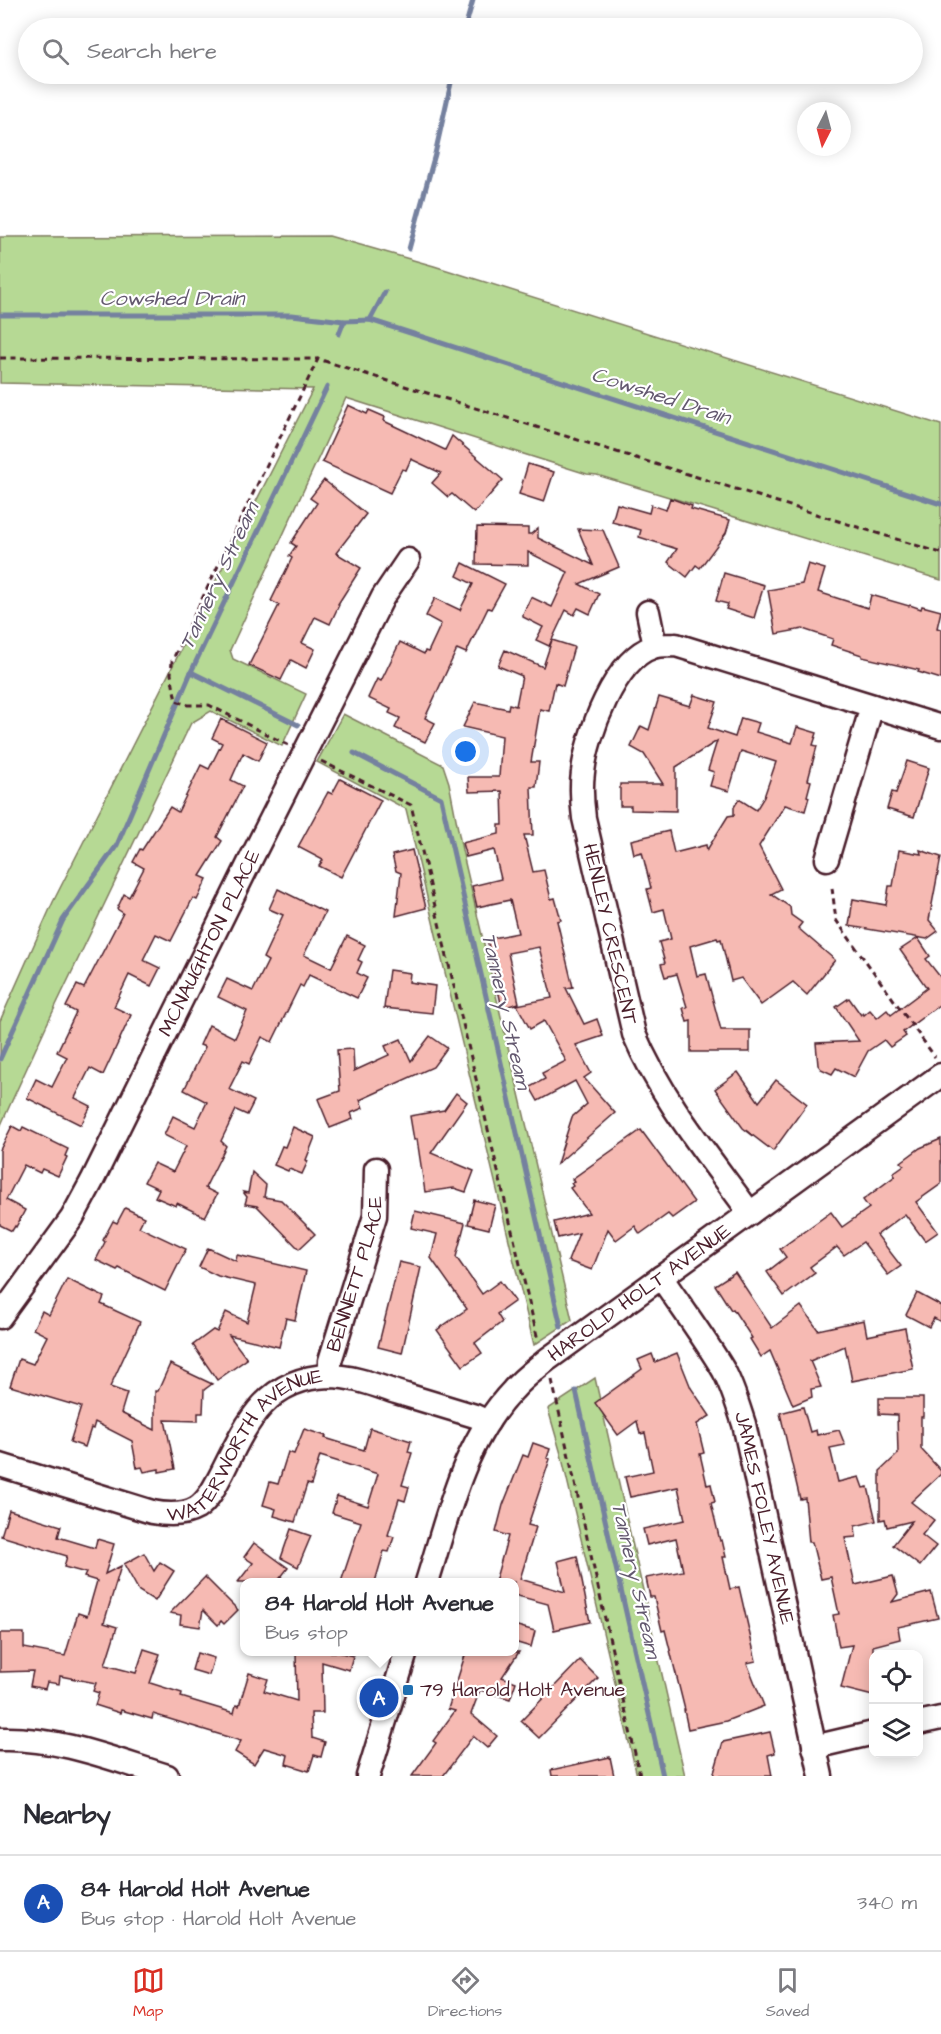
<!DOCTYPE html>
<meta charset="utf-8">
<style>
body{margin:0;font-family:"Architects Daughter",sans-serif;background:#f2f2f3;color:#2b2b33}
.controls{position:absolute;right:18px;bottom:18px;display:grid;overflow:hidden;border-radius:12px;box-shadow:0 3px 15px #0003}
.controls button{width:54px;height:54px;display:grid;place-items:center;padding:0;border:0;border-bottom:2px solid #e1e1e2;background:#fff;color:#2b2b33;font:30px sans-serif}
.compass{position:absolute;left:797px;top:102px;width:54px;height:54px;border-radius:50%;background:#fff;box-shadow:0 3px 15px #0003;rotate:186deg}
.you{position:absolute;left:466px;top:752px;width:21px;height:21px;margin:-15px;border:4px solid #fff;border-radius:50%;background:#1a73e8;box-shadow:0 0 0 9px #1a73e833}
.badge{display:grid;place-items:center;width:39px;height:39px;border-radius:50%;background:#d93025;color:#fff;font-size:20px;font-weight:700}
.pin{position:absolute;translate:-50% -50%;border:3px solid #fff;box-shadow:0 2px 6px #0006}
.popup{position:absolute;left:240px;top:1578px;width:279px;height:78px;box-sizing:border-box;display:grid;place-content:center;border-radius:12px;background:#fff;filter:drop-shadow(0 2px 4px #0005);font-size:20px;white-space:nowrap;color:#7c7c81}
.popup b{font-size:22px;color:#2b2b33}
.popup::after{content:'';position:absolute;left:50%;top:100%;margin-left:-12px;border:12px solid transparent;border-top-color:#fff}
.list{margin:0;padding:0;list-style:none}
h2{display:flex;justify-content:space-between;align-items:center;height:78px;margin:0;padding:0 24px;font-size:26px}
h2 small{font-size:20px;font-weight:400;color:#7c7c81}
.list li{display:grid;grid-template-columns:39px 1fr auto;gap:18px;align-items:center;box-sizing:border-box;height:96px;padding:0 24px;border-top:2px solid #e1e1e2}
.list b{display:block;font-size:22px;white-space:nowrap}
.list p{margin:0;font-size:20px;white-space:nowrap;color:#7c7c81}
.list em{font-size:20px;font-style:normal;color:#7c7c81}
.icon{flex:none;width:33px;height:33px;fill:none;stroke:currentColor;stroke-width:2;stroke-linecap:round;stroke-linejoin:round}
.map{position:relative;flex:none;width:941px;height:1776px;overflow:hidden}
.search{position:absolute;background:#fff;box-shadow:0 3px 15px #0003;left:18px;right:18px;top:18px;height:66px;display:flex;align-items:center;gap:15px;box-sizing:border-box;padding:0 21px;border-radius:33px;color:#7c7c81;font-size:22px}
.sheet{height:174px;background:#fff}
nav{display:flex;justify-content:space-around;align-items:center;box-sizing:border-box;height:84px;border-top:2px solid #e1e1e2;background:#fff;font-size:16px;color:#7c7c81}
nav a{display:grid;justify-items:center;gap:3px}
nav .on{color:#d93025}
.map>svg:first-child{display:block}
.green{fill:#b6d994;stroke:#807c60;stroke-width:1.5}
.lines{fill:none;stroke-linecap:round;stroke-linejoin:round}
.stream{stroke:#75819f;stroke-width:5}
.building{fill:#f6bab3;stroke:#4a1f2b;stroke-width:1.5}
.minor-casing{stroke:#4a1f2b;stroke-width:27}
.path{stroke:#4a1f2b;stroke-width:3;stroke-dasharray:6 4.5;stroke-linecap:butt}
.minor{stroke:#fff;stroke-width:22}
.poi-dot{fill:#1f6fb2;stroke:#fff;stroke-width:2}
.labels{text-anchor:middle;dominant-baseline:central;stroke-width:4.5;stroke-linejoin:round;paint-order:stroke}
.street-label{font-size:20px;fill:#4a1f2b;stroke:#fff}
.poi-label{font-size:20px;fill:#4a1f2b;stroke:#fff;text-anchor:start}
.water-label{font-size:21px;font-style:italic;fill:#63586f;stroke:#fff}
</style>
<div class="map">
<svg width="941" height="1776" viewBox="0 0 941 1776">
<rect width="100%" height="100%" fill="#fff"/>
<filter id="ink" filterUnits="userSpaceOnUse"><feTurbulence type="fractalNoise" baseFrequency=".0167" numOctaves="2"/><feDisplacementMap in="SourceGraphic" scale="12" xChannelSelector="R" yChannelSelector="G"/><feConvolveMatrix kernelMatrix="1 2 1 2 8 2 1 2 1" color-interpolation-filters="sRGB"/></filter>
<g filter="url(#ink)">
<!-- green -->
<g class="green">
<path d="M329 236 434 266 941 425V580L597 475 587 474 346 398 230 650 233 659 306 694 282 746 211 711 191 723 47 1024 0 1127V1021L53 902 313 389 0 383V237Z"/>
<path d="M343 714 443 765 449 783 462 850 572 1320 534 1345 406 809 317 762Z"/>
<path d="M595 1378 685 1776H637L561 1454 548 1409Z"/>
</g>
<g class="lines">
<!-- stream -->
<g class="stream">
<path d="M465 28 473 0"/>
<path d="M409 249 435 154 453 74"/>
<path d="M0 315H292L344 321 370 320 941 504"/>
<path d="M370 320 385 292"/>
<path d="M339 334 344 321"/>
<path d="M191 672 298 725"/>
<path d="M354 753 441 798 561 1327"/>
<path d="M0 1059 63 920 117 845 191 672 327 387"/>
<path d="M576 1391 663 1776"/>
</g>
</g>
<!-- building -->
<g class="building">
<path d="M348 405 367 414 369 410 385 417 384 421 445 450 452 436 503 480 474 513 452 494 448 497 432 483 441 473 411 459 406 470 402 469 390 493 322 462Z"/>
<path d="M528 464 554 472 544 502 519 494Z"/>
<path d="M324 480 366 514 336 553 361 568 338 604 339 605 330 624 315 617 302 643 315 649 306 668 291 660 281 680 249 665 279 605 271 601 292 558 289 556 296 546 291 543 317 503 310 498Z"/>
<path d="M670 498 692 506 691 509 730 520 726 533 700 568 696 565 687 577 668 562 677 549 639 537 641 530 612 522 617 504 649 513 651 505 666 510Z"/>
<path d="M477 527 528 528V534H531L538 528V538L593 565 578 529 603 530 619 567 579 584 599 594 590 614 578 608 574 615 566 610 549 646 536 640 543 627 523 617V614L531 597 552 607 568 572 528 552V565L476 564Z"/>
<path d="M463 563 505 584 491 609 488 608 466 653 457 649 425 718 435 723 425 742 395 728 400 718 389 713 391 709 368 698 377 679 381 681 400 642 424 654 425 651 428 652 441 624 426 616 435 598 460 610 473 584 457 576Z"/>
<path d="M808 564 825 569 818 592 868 608 871 595 909 606 910 605 921 609 922 606 941 611 937 628 941 629V679L918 672 919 670 862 657V655L831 645 833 639 803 629 776 634 768 590 802 584Z"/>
<path d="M724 573 764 585 754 618 726 609 728 604 716 601Z"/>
<path d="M552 640 574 647 563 686 555 683 549 711 540 709 531 762H539L536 787H531L533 835H524L533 872 544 870 551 899 555 898 561 920 557 921 573 987 566 988 584 1024 597 1019 603 1036 576 1045 591 1073 584 1078 615 1113 557 1164 572 1117 587 1104 575 1081 538 1101 530 1087 545 1079 542 1073 566 1061 544 1021 530 1029 517 1005 552 998 539 947 508 953 519 1003 502 1008 487 939 518 933 510 900 477 907 472 886 501 879 494 850 466 857 462 843 499 834V825H503L502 791 469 792 468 777H499L502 736 463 727 475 702 508 709 509 704 516 706 522 676 498 666 505 650 543 667Z"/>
<path d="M694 695 717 702 708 728 735 737 741 718 759 723 756 732 792 743 797 727 817 733 813 745 817 746 808 780 811 781 807 796 809 797 805 811 785 805 759 846 781 889 771 894 790 907 791 915 802 923 798 928 835 960 807 995 793 982 761 1005 741 978 731 981 721 939 718 940 717 938 690 946 697 976 706 974 721 1030H750V1052H691V1021L687 1022 683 1008 687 1007 677 974 665 977 661 964 665 963 659 942 671 939 664 909 653 912 647 889 651 888 642 852 634 854 631 840 669 831 674 853 706 845 707 850 728 816 734 815V807L739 799 756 810 764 797 776 762 741 751 729 791 710 786 714 772 708 770 717 741 676 767V811L631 810V806H620V784H663L644 754 631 747 641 726 649 730 659 697 690 706Z"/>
<path d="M221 719 267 742 258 761 243 753 231 780 243 786 217 837 222 841 200 876 207 879 197 900 193 898 171 941 156 934 143 960 160 968 151 986 129 975 114 1007 131 1015 103 1075 90 1068 75 1098 91 1106 81 1125 27 1098 36 1079 52 1087 67 1057 57 1052 76 1012 66 1007 77 985 84 988 123 913 117 909 124 894 129 897 144 868 133 862 140 849 142 850 170 807 178 812 201 765 209 769 222 743 212 738Z"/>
<path d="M907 761 929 768 914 817 887 809 892 792 896 793Z"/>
<path d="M340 779 381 800 341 877 319 866 323 860 298 847 328 792 332 794Z"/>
<path d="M412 850 426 908 396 916 401 873 396 871 392 855Z"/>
<path d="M899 850 921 854 920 850 941 857 929 920 938 931 927 939 849 926 853 899 886 905 889 886H893Z"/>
<path d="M278 889 325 912 304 955 331 968 347 936 365 945 358 960 362 962 357 973 367 978 357 998 309 975 303 987 300 985 272 1042 262 1037 249 1064 243 1061 229 1089 254 1101 247 1115 236 1110 221 1141 226 1146 205 1188 217 1194 205 1217 177 1203 176 1206 155 1197 159 1189 144 1182 154 1163 173 1172 186 1146 164 1135 173 1116 195 1127 207 1102 184 1090 205 1047 200 1045 209 1025 235 1038 247 1011 218 997 227 979 253 991 268 961 263 958 283 915 269 909Z"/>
<path d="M918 938 930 956 926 959 941 978V1008L939 1005 903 1032 906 1036 890 1047 884 1040 868 1051 854 1077 836 1068 832 1074 821 1069 818 1065 816 1043 859 1041 836 1007 849 998 861 1015 863 1013 864 1015 870 1010 877 1018 887 1010 891 1015 927 988 900 950Z"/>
<path d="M389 970 410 973 409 982 435 986 432 1013 384 1008Z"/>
<path d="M430 1036 447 1048 433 1067 360 1100 363 1108 351 1113 353 1119 330 1128 318 1099 340 1091 337 1050 353 1049 354 1071 389 1055 385 1046 401 1039 411 1061Z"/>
<path d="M738 1072 759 1102 776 1080 807 1104 773 1151 743 1128 715 1089Z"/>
<path d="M456 1093 467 1102 431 1153 474 1171 466 1192 454 1188 425 1192 417 1139 414 1140 410 1116 444 1110Z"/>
<path d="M12 1126 21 1131 23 1127 68 1149 65 1156 67 1157 58 1176 42 1169 40 1173 24 1165 6 1200 25 1210 16 1227 15 1226 12 1231 0 1225V1150Z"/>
<path d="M293 1127 315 1137 306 1160 308 1161 302 1174 289 1169 288 1171 274 1165 282 1146 285 1147Z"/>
<path d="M641 1130 694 1202 672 1218 668 1214 640 1234 635 1226 616 1240 608 1229 592 1270 568 1261 579 1233 558 1238 554 1222 589 1213 570 1188 573 1186 571 1183 574 1182 572 1179Z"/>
<path d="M941 1139V1184L916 1202 938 1232 925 1241 905 1214 877 1235 901 1266 888 1275 863 1242 844 1255 837 1247 810 1267 815 1273 784 1296 767 1272 786 1257 780 1249 831 1212 842 1227 869 1208 863 1200 895 1176 893 1173 904 1165 901 1162 920 1148Z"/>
<path d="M252 1172 266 1185 264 1197 281 1200 315 1234 299 1249 257 1206 245 1204 247 1197 243 1192 248 1193Z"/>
<path d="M474 1200 495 1205 489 1229 468 1224Z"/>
<path d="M125 1208 144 1217 139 1227 186 1249 165 1291 119 1268 117 1270 96 1260 105 1242 103 1240 113 1221 117 1223Z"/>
<path d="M415 1211 465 1223 456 1257 482 1294 500 1281 515 1301 497 1314 502 1322 475 1343 482 1353 463 1366 437 1330 467 1309 431 1258 437 1234 411 1228Z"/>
<path d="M208 1248 236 1261 237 1255 306 1271 295 1320 286 1318 279 1347 229 1335 247 1359 217 1380 193 1345 213 1330 217 1332 226 1312 247 1322 256 1285 218 1276 199 1267Z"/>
<path d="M399 1262 421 1267 402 1353 378 1347Z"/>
<path d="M735 1272 772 1328 801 1306 818 1330 864 1320 867 1336 905 1328 913 1369 852 1381 845 1346 810 1361 821 1387 811 1389 812 1397 793 1405 770 1351 761 1357 750 1339 752 1338 733 1309 731 1310 715 1285Z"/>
<path d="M67 1279 104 1297 101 1304 140 1322 110 1387 127 1393 121 1413 155 1430V1391H158L170 1364 212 1384 204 1390 203 1413H198V1421L165 1420 175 1469 159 1472V1469L144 1472 142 1467 137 1468 132 1441 95 1422 93 1429 91 1428 85 1447 70 1442 81 1407 10 1386 19 1359 33 1364 47 1336 33 1329 42 1311 49 1315Z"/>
<path d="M917 1293 941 1306V1322L934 1318 929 1327 906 1315Z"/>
<path d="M677 1353 691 1388 710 1416 697 1424 704 1453 700 1454 707 1485 711 1484 715 1502 711 1503 720 1541 722 1540 726 1557H723L730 1589 739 1587 756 1661 747 1663 764 1706 726 1721 688 1729 684 1710H685L665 1630 662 1631 654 1597H650L646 1578 683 1571 676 1538 647 1545 643 1529 685 1520 678 1487 630 1497 625 1477 653 1471 645 1433 640 1434 637 1421 618 1435 595 1403 642 1369 638 1360 652 1354 655 1362Z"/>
<path d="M879 1398H923V1417H921V1449L941 1471V1474L911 1502 934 1520 922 1535 936 1546 920 1566 893 1545 912 1521 887 1527 885 1519 880 1520V1471L898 1454 897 1415 879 1414Z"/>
<path d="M803 1407 810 1432 816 1430 817 1435 839 1430 845 1445 830 1448 838 1482 859 1477 863 1488 868 1487 876 1521 855 1526 856 1537 845 1538 855 1585 893 1576 898 1594 892 1602 931 1592 938 1618 898 1627 900 1639 873 1646V1696L841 1688 852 1645 839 1647 833 1615 839 1614 831 1577 821 1579 812 1542H809L805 1498 800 1499 780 1413Z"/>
<path d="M370 1428 411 1441 408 1452 412 1453 402 1485 409 1487 405 1501 399 1499 388 1535 394 1537 389 1552 384 1551 375 1582H341L361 1522 332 1513 337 1496 368 1506 378 1474 320 1456 311 1485 307 1484 295 1522 274 1516 276 1509 263 1505 270 1482 278 1484 288 1452 294 1454 304 1429 326 1436 325 1438 364 1450Z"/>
<path d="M533 1443 550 1449 547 1458 550 1459 528 1525 536 1527 520 1579 565 1592 558 1561 577 1556 590 1622 554 1630 548 1604 514 1595V1582H495L508 1536 496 1532 503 1505 523 1455 528 1457Z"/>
<path d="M9 1510 61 1526 58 1537 95 1548 97 1539 114 1544 105 1574 121 1566 104 1623 117 1627 105 1665 136 1673 144 1649 160 1654 150 1683 182 1693 181 1697 234 1713 236 1705 239 1706 249 1673 268 1679 264 1691 297 1701 296 1652H338L353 1656 349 1670 322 1662 323 1713H311L312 1738 325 1742 321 1757 314 1755 309 1771 286 1764 288 1755 264 1748 254 1764 235 1752 241 1741 153 1714 152 1719 121 1710 120 1713 95 1705 99 1693 93 1691 96 1683 60 1676 59 1684 47 1682 45 1689 30 1686 33 1671 0 1672V1633H24V1648L65 1656 78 1613 87 1616 97 1581 84 1577 86 1573 64 1567 67 1556 1 1536Z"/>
<path d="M291 1529 311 1536 298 1567 281 1558Z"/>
<path d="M254 1543 288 1568 277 1582H238L253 1563 244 1557Z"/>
<path d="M144 1553 154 1571 160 1562 174 1571 155 1601 139 1591 124 1564Z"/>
<path d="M205 1577 238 1610 224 1624 221 1621 218 1625 203 1610 200 1627 180 1624 181 1615 170 1613Z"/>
<path d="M514 1625 535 1631 531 1647 514 1642Z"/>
<path d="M466 1652H519L502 1677 516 1682 510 1699 480 1690 471 1714 497 1736 487 1748 473 1736 443 1776H412L436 1743 433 1741 455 1711 448 1709Z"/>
<path d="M197 1653 214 1658 209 1675 192 1670Z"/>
<path d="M580 1660 598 1678 539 1738 521 1721Z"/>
<path d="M770 1732 775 1753 768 1755 772 1776H713L723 1742Z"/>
<path d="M610 1757 614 1776H552L551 1770Z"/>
</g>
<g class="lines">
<!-- minor casing -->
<g class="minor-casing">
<g id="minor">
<path d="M648 612 655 646"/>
<path d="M827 859 872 706"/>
<path d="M750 1213C708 1155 662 1100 634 1034L584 818C582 803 581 787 583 772 587 735 615 659 653 647 660 644 669 646 676 645L941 727"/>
<path id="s1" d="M661 1277C682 1308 705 1339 724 1371 733 1388 738 1406 744 1424L821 1776"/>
<path id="s2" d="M0 1317 72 1218 92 1181 251 859 383 597 408 560"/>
<path id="s3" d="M330 1376V1361L375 1216 376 1169"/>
<path id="s4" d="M0 1465 152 1512C167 1515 183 1516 197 1508 209 1500 216 1484 223 1471 247 1422 267 1378 329 1376 352 1376 375 1385 396 1392 423 1400 449 1408 475 1416L488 1422"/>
<path id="s5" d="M427 1582C448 1516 463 1442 513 1390 523 1378 536 1369 548 1359L941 1075"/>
<path d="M918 1723 941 1718"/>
<path d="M0 1739C58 1737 112 1759 167 1776"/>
<path d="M814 1747 874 1733"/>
<path d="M368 1776 406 1652"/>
</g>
</g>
<!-- path -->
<g class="path">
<path d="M0 358 318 359"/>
<path d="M288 745 209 705H188L176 701 171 674 172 661 318 359 941 553"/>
<path d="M321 761 411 805 538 1340"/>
<path d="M832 888 836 920 935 1057"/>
<path d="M552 1380 640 1776"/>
</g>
<!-- minor -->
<use href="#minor" class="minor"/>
</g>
</g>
<!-- markers -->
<rect class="poi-dot" x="402" y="1684" width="12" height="12" rx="3"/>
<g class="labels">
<!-- street labels -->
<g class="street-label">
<text transform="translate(610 934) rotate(77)">HENLEY CRESCENT</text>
<text stroke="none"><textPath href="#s2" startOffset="430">MCNAUGHTON PLACE</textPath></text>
<text stroke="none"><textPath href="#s3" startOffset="106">BENNETT PLACE</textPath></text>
<text stroke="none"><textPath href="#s5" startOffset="372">HAROLD HOLT AVENUE</textPath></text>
<text stroke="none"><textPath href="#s4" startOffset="285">WATERWORTH AVENUE</textPath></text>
<text stroke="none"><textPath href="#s1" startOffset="266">JAMES FOLEY AVENUE</textPath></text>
</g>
<!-- poi labels -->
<g class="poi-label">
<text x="420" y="1690">79 Harold Holt Avenue</text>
</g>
<!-- water labels -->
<g class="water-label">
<text x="172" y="298">Cowshed Drain</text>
<text transform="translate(661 396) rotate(18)">Cowshed Drain</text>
<text transform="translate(219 576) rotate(-65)">Tannery Stream</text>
<text transform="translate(506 1011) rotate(77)">Tannery Stream</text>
<text transform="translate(636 1580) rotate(77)">Tannery Stream</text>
</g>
</g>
</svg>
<div class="controls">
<button><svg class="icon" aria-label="locate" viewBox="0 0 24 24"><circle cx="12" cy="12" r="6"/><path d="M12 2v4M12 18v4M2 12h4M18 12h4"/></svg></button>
<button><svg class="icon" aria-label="layers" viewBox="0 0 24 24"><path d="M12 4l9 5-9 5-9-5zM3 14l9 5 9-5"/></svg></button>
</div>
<svg class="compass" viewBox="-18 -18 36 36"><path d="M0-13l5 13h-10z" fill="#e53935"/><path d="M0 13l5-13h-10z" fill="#7c7c81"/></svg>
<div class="you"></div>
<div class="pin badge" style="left:379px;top:1698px;background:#1a4fb4">A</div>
<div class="popup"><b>84 Harold Holt Avenue</b>Bus stop</div>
<div class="search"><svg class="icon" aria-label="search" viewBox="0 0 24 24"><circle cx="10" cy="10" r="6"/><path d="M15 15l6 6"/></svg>Search here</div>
</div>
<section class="sheet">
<h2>Nearby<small></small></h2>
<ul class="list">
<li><span class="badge" style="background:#1a4fb4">A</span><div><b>84 Harold Holt Avenue</b><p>Bus stop · Harold Holt Avenue</p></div><em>340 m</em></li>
</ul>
</section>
<nav>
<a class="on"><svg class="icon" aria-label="map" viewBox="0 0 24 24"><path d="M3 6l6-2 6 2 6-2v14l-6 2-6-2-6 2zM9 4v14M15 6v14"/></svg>Map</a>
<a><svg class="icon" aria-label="directions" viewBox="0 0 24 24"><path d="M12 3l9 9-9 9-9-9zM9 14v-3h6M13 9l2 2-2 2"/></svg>Directions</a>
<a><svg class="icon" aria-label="saved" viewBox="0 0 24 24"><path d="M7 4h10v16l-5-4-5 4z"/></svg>Saved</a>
</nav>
